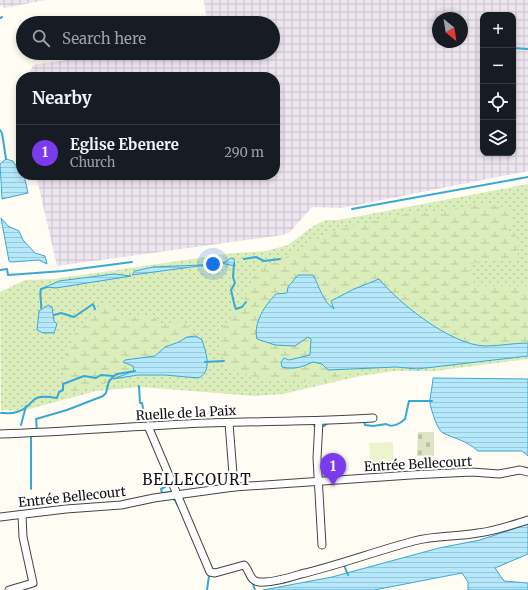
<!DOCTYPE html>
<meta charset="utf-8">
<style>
body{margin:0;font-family:Merriweather,serif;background:#242831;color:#f1f3f6}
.controls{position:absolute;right:12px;top:12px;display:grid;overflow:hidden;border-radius:8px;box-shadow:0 2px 6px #0003}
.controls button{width:36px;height:36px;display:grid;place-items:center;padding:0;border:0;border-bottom:1px solid #363941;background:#171b24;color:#f1f3f6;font:20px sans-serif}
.compass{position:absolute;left:432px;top:12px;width:36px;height:36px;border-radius:50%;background:#171b24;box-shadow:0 2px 6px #0003;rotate:150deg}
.you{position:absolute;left:213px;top:264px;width:14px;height:14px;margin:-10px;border:3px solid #fff;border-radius:50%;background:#1a73e8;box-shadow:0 0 0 6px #1a73e833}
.badge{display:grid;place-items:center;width:26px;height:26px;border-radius:50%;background:#7c3aed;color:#fff;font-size:13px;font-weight:700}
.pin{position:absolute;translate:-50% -33px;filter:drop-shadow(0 1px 2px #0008)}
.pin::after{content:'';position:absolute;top:21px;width:14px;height:12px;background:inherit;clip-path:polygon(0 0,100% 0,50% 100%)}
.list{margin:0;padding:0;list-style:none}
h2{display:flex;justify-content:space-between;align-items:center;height:52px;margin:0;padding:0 16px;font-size:17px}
h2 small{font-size:13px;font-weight:400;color:#9ea1a6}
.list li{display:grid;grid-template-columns:26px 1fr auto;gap:12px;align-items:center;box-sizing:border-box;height:56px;padding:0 16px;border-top:1px solid #363941}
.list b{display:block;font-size:15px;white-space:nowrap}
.list p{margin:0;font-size:13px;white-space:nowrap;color:#9ea1a6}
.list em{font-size:13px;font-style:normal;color:#9ea1a6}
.icon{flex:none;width:22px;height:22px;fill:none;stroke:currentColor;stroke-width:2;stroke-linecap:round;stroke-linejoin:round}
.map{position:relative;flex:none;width:528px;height:590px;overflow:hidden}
.search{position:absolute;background:#171b24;box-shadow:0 2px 6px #0003;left:16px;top:16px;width:264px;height:44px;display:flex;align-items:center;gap:10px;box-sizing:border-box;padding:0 14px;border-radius:22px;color:#9ea1a6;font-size:15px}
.panel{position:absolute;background:#171b24;box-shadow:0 2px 6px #0003;left:16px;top:72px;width:264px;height:108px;border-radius:16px}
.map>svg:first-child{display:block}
.industrial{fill:url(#industrial-grid);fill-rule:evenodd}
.grass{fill:url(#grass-dots)}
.wetland{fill:url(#wetland-marsh)}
.cemetery{fill:url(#cemetery-stones)}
.pitch{fill:#ebf4cc}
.water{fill:url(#water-rules);stroke:#37a9d6}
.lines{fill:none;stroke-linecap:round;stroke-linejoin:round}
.stream{stroke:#37a9d6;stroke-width:2}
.minor-casing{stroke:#444;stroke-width:9}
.minor{stroke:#fff;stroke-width:7}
.labels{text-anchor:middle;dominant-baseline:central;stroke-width:4;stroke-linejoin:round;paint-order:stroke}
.street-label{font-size:13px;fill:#111;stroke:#fff}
.quarter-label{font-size:15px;letter-spacing:1px;fill:#111;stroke:#fff}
</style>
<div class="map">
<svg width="528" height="590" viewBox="0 0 528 590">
<defs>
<pattern id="industrial-grid" width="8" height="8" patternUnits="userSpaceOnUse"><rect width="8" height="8" fill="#ede5ef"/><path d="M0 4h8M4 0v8" fill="none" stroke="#cac3cc"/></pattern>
<pattern id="grass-dots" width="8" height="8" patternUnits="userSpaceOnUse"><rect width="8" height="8" fill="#daedba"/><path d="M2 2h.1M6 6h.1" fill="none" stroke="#baca9f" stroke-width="1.8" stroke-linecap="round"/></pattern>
<pattern id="wetland-marsh" width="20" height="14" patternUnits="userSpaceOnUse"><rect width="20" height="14" fill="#daedba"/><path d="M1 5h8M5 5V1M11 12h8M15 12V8" fill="none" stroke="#baca9f"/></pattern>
<pattern id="cemetery-stones" width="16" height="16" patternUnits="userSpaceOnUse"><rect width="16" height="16" fill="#dde4c2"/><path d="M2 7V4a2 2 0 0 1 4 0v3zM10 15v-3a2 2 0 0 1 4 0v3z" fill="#bdc3a6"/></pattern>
<pattern id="water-rules" width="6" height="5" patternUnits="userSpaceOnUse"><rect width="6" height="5" fill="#b5e8fa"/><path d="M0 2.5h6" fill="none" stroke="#9bc6d5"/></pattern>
</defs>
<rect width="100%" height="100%" fill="#fffcf4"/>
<!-- industrial -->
<g class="industrial">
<path d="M0 0H46L4 8 3 5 0 6Z"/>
<path d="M204 0H528V171L341 208 312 207 290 232 283 235 57 266 36 175H275V77H27L33 65 98 55 99 53H273V23H207ZM483 15H513V153H483ZM438 18H462V42H438Z"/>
</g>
<!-- grass -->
<path class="grass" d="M528 184V359L435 371H395L360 376 283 394 255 396 140 387 96 391 22 411 1 410 0 292 25 280 54 279 234 253 266 251 288 245 315 225 326 220H339Z"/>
<!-- wetland -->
<g class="wetland">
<path d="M481 204 503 207 511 213V221L507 230 509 234 517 236 519 251 516 259 507 261 482 260 470 265C470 275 470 281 479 286H528V356L417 369 396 367 359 370 337 379 317 383 258 378 227 368 219 350V332L243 303 252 278 270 263 289 256 311 242 334 231 398 215 442 211Z"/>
<path d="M106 301 109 308 120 318 154 316 161 325 175 323 179 321 192 327 196 336 187 337 179 342 165 347 155 356 125 360 133 366 134 371 115 378 105 384C99 383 79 391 71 393L68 391 66 387 67 383 65 378 67 374 57 366 68 353 76 331 88 323 94 315 95 309Z"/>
</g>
<!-- cemetery -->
<path class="cemetery" d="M418 432H434V456H417Z"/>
<!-- pitch -->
<path class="pitch" d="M393 442 394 472 371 473 369 443Z"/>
<!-- water -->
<g class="water">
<path d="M6 159 13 161 18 169H21V175H24L28 193 2 199 0 164Z"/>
<path d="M1 218 8 226 19 231 23 240 35 253 45 256 47 264 39 260 11 262 9 261Z"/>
<path d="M231 258 234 259 235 266 221 263 132 275 135 271 153 267 201 265 225 262Z"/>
<path d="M114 274 131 276 56 288 46 287 59 281Z"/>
<path d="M298 275H313C320 287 322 301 334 309L331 301 354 289 379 279C400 304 451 345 485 346 499 346 514 343 528 343V356L417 369 396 367 328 370 322 364 313 362C302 367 294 370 282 367L281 362 284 358 289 360 310 355 311 339 308 337 295 346 275 345 257 339C253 323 265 305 276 294L287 293 288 287Z"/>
<path d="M48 305 52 307 54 321 57 324 54 333H43L37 330 39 311Z"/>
<path d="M196 336 202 340C206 352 213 372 198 378L165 375H138L113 379 134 371 133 366 123 362 125 360 155 356 165 347 179 342 187 337Z"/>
<path d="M433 378 528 379V456L522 451H478C467 441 456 439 443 433 437 430 431 409 430 403 429 401 433 383 433 378Z"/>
<path d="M528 524V554L495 568 504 581 528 583V590H468V582L462 573 374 590H263L332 577 439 548 480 540Z"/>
</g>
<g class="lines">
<!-- stream -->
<g class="stream">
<path d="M0 18 2 17"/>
<path d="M481 47H483"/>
<path d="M513 48 528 49"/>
<path d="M0 130 2 133 6 159"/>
<path d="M352 209 528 177"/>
<path d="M244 259 256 257 264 261 280 259"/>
<path d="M234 264 233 277 235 283 231 290C233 297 233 302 236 309L242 307 246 302"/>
<path d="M0 270 7 269 8 275 63 271 132 262"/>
<path d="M41 308C42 302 39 295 41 289L47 287"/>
<path d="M54 315 61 313 74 317 93 304 95 309"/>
<path d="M205 362 224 361"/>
<path d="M139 386 140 403H142L146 424"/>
<path d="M1 413C6 413 12 414 17 412 38 405 25 393 57 398L59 392 63 390V384L84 376 96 378 101 375 114 376 117 374 135 371"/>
<path d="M364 421 365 425 373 426 386 424C392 428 400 424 405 419L409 401H432"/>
<path d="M21 425 26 406"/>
<path d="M314 426H324L328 423"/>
<path d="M37 431 36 419 67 410 103 396 106 393 109 381 114 376"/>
<path d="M167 478 165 487 161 489 162 493 171 492"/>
<path d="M31 489V435"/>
<path d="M171 498 175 500 178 506"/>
<path d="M344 565 348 575"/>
<path d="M252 581 255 590"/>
<path d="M207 590 209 576"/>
</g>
<!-- minor casing -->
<g class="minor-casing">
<g id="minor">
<path d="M319 421 317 458 322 545"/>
<path d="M229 423 234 487"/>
<path d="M148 426 210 572 215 573 244 565C250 570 249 581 259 582 272 583 288 578 301 574 339 565 376 551 414 541 435 535 457 537 478 533 495 531 512 525 528 520"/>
<path d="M0 434C62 432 123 427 185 424 248 421 310 422 373 418"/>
<path d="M0 517 66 509 121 505 154 498 234 487 411 475 472 472 499 474 520 470 528 472"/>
<path d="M9 590 33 583 23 537 22 515"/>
</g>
</g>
<!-- minor -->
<use href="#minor" class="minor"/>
</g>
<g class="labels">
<!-- street labels -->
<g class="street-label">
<text transform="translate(186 413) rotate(-3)">Ruelle de la Paix</text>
<text transform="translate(418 464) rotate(-3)">Entrée Bellecourt</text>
<text transform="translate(72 497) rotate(-6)">Entrée Bellecourt</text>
</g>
<!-- quarter labels -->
<g class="quarter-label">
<text x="197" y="479">BELLECOURT</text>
</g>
</g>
</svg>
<div class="controls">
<button>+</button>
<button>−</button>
<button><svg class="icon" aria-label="locate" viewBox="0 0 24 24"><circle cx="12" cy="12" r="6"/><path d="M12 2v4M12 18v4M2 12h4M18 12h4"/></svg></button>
<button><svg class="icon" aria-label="layers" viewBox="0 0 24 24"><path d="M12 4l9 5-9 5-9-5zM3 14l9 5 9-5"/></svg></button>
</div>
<svg class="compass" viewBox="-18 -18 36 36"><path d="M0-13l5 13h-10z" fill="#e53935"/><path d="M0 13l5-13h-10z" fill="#9ea1a6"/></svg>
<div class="you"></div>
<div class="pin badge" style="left:333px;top:486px">1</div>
<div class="search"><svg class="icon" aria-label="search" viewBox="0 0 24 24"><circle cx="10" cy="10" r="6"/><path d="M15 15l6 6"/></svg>Search here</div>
<section class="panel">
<h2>Nearby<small></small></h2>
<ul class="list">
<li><span class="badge">1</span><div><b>Eglise Ebenere</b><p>Church</p></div><em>290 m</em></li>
</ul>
</section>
</div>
